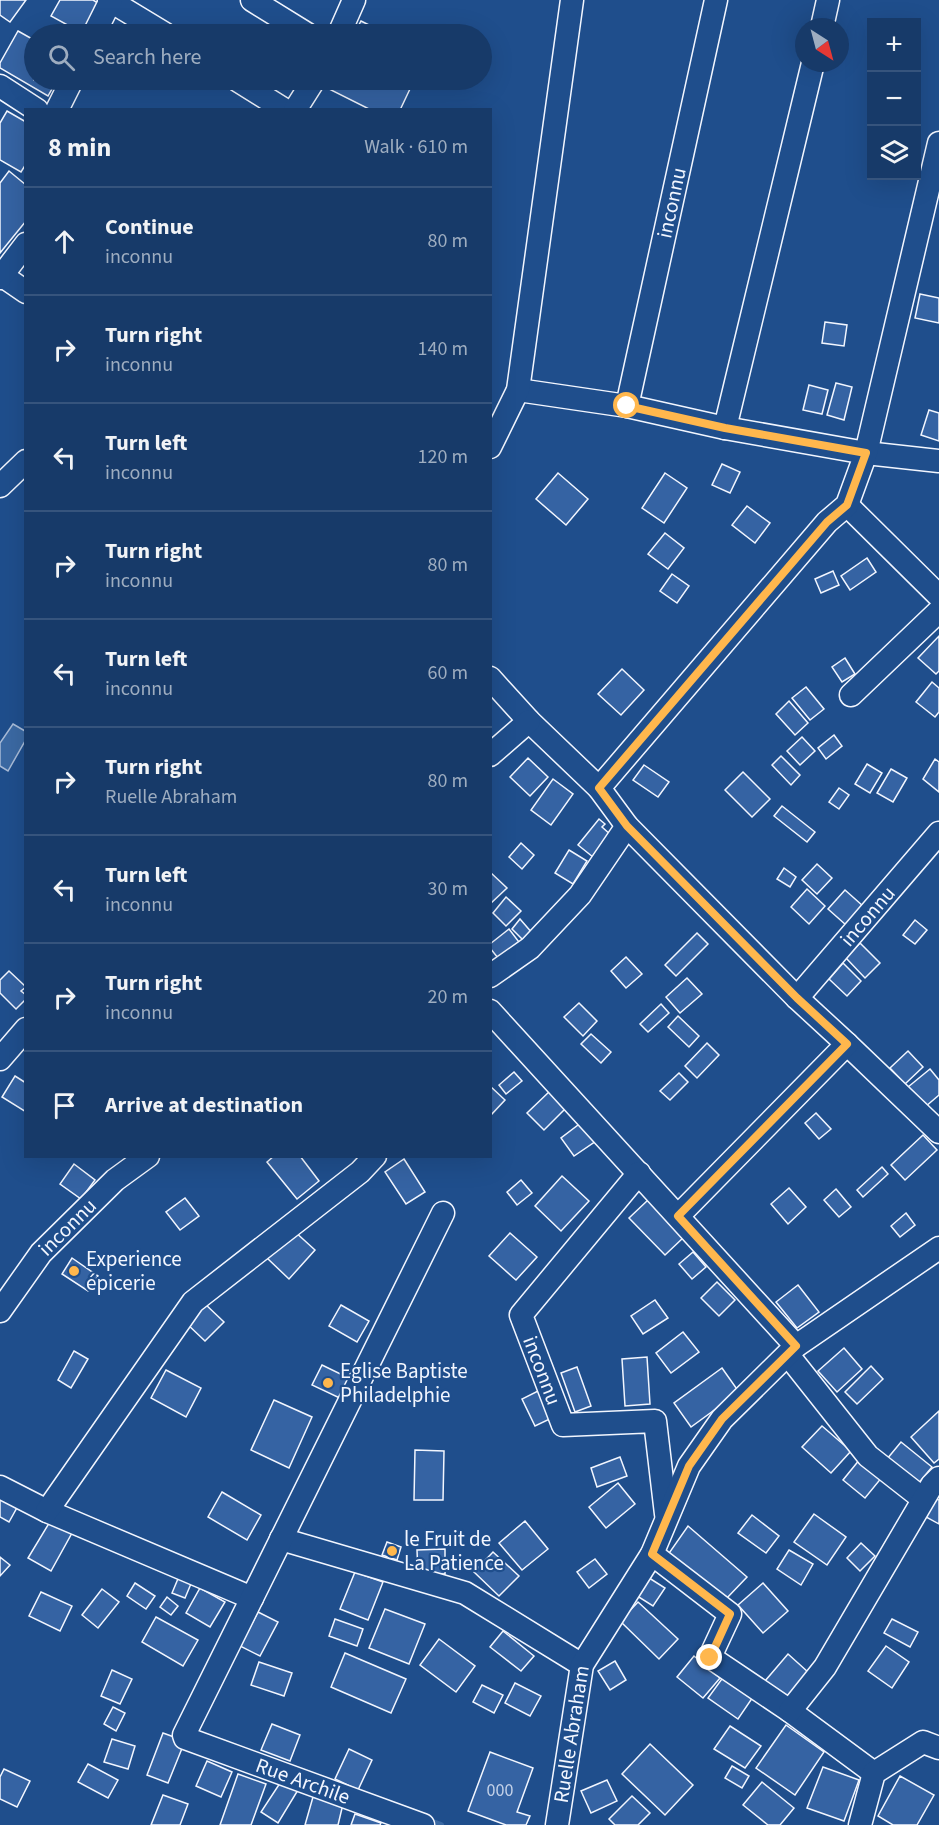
<!DOCTYPE html>
<meta charset="utf-8">
<style>
body{margin:0;font-family:"Source Sans 3",sans-serif;background:#244571;color:#f1f3f6}
.controls{position:absolute;right:18px;top:18px;display:grid;overflow:hidden;border-radius:0px;box-shadow:0 6px 24px #0002}
.controls button{width:54px;height:54px;display:grid;place-items:center;padding:0;border:0;border-bottom:2px solid #36547d;background:#173a69;color:#f1f3f6;font:30px sans-serif}
.compass{position:absolute;left:795px;top:18px;width:54px;height:54px;border-radius:50%;background:#173a69;box-shadow:0 6px 24px #0002;rotate:144deg}
.stop{position:absolute;width:18px;height:18px;margin:-14px;border:4px solid #ffb74d;border-radius:50%;background:#fff}
.stop.end{background:#ffb74d;border-color:#fff;box-shadow:0 2px 6px #0008}
.list{margin:0;padding:0;list-style:none}
h2{display:flex;justify-content:space-between;align-items:center;height:78px;margin:0;padding:0 24px;font-size:26px}
h2 small{font-size:20px;font-weight:400;color:#9eadc0}
.list li{display:grid;grid-template-columns:39px 1fr auto;gap:18px;align-items:center;box-sizing:border-box;height:108px;padding:0 24px;border-top:2px solid #36547d}
.list b{display:block;font-size:22px;white-space:nowrap}
.list p{margin:0;font-size:20px;white-space:nowrap;color:#9eadc0}
.list em{font-size:20px;font-style:normal;color:#9eadc0}
.icon{flex:none;width:33px;height:33px;fill:none;stroke:currentColor;stroke-width:2;stroke-linecap:round;stroke-linejoin:round}
.map{position:relative;flex:none;width:939px;height:1825px;overflow:hidden}
.search{position:absolute;background:#173a69;box-shadow:0 6px 24px #0002;left:24px;top:24px;width:468px;height:66px;display:flex;align-items:center;gap:15px;box-sizing:border-box;padding:0 21px;border-radius:33px;color:#9eadc0;font-size:22px}
.panel{position:absolute;background:#173a69;box-shadow:0 6px 24px #0002;left:24px;top:108px;width:468px;height:1050px;border-radius:0px}
.map>svg:first-child{display:block}
.water{fill:#3b69a3;stroke:#a8bbd7;stroke-width:1.5}
.lines{fill:none;stroke-linecap:round;stroke-linejoin:round}
.stream{stroke:#3b69a3;stroke-width:6}
.building{fill:#3563a3;stroke:#f2f6ff;stroke-width:1.5}
.minor-casing{stroke:#f2f6ff;stroke-width:25}
.minor{stroke:#1f4e8c;stroke-width:22}
.route{stroke:#ffb74d;stroke-width:8}
.poi-dot{fill:#ffb74d;stroke:#1f4e8c;stroke-width:2}
.labels{text-anchor:middle;dominant-baseline:central;stroke-width:4.5;stroke-linejoin:round;paint-order:stroke}
.number-label{font-size:18px;fill:#c3d1e8}
.street-label{font-size:21px;fill:#f2f6ff;stroke:#1f4e8c}
.poi-label{font-size:21px;fill:#f2f6ff;stroke:#1f4e8c;text-anchor:start}
</style>
<div class="map">
<svg width="939" height="1825" viewBox="0 0 939 1825">
<rect width="100%" height="100%" fill="#1f4e8c"/>
<!-- water -->
<path class="water" d="M13 724 25 731V741L8 771 0 766V743Z"/>
<g class="lines">
<!-- stream -->
<path class="stream" d="M427 1820 441 1825"/>
</g>
<!-- building -->
<g class="building">
<path d="M0 0H26L10 22 0 15Z"/>
<path d="M60 0H93L98 3 82 33 51 16Z"/>
<path d="M361 21 387 34H354Z"/>
<path d="M18 31 34 40V80H57L48 96 0 68V63Z"/>
<path d="M331 80H389L410 89 400 110H371L327 88Z"/>
<path d="M7 111 26 122V164L21 172 0 160V123Z"/>
<path d="M9 171 26 185V221L0 253V183Z"/>
<path d="M920 294 939 298V323L915 318Z"/>
<path d="M825 322 847 325 844 346 822 343Z"/>
<path d="M836 383 852 387 844 420 827 415Z"/>
<path d="M809 385 828 390 822 414 803 410Z"/>
<path d="M929 410 939 413V441L921 435Z"/>
<path d="M722 464 740 472 730 493 712 485Z"/>
<path d="M558 473 588 499 566 525 536 499Z"/>
<path d="M665 473 687 488 664 523 642 508Z"/>
<path d="M747 506 770 523 755 543 732 525Z"/>
<path d="M665 533 684 548 668 569 648 554Z"/>
<path d="M867 558 876 572 850 590 841 576Z"/>
<path d="M833 571 839 585 821 593 815 579Z"/>
<path d="M672 574 689 586 677 603 660 591Z"/>
<path d="M939 636V671L936 674 918 658Z"/>
<path d="M845 658 855 674 842 682 832 667Z"/>
<path d="M622 669 644 690 621 715 598 694Z"/>
<path d="M932 682 939 688V712L935 717 916 702Z"/>
<path d="M806 687 824 709 810 720 792 698Z"/>
<path d="M789 701 808 723 795 735 776 714Z"/>
<path d="M834 735 842 746 826 759 818 748Z"/>
<path d="M802 737 815 751 800 765 787 751Z"/>
<path d="M781 756 800 775 791 785 772 765Z"/>
<path d="M528 758 548 777 530 796 510 777Z"/>
<path d="M935 759 939 762V792L923 779Z"/>
<path d="M867 764 882 773 870 793 855 784Z"/>
<path d="M644 765 669 782 658 797 633 780Z"/>
<path d="M891 769 907 778 893 802 877 793Z"/>
<path d="M743 772 770 799 752 817 725 790Z"/>
<path d="M553 779 573 794 551 825 531 810Z"/>
<path d="M839 788 849 795 839 809 829 802Z"/>
<path d="M782 806 815 832 807 842 774 816Z"/>
<path d="M599 819 605 824 602 827 611 835 593 857 578 845Z"/>
<path d="M521 843 534 855 522 869 509 857Z"/>
<path d="M569 850 587 861 573 884 555 873Z"/>
<path d="M817 864 832 878 817 894 802 880Z"/>
<path d="M784 868 796 877 790 887 777 879Z"/>
<path d="M490 872 507 888 490 904Z"/>
<path d="M807 889 825 906 809 924 791 907Z"/>
<path d="M845 890 863 906 846 925 828 909Z"/>
<path d="M506 897 521 911 506 926 493 913Z"/>
<path d="M520 919 533 934 525 942 512 929Z"/>
<path d="M915 920 927 930 915 944 903 935Z"/>
<path d="M509 929 519 942 498 958 490 948V944Z"/>
<path d="M697 933 708 944 676 976 665 965Z"/>
<path d="M860 943 880 963 865 978 846 958Z"/>
<path d="M626 957 642 974 626 988 611 971Z"/>
<path d="M843 963 861 981 847 996 829 979Z"/>
<path d="M9 971 26 987 21 991 26 995V999L16 1009 0 993V980Z"/>
<path d="M687 978 702 994 680 1013 666 997Z"/>
<path d="M579 1003 597 1021 583 1036 564 1017Z"/>
<path d="M661 1004 669 1013 648 1032 640 1024Z"/>
<path d="M678 1016 699 1036 689 1047 668 1027Z"/>
<path d="M591 1034 611 1052 601 1063 581 1044Z"/>
<path d="M707 1043 719 1055 697 1078 685 1066Z"/>
<path d="M908 1051 923 1067 905 1084 890 1068Z"/>
<path d="M930 1069 939 1080V1095L925 1107 908 1087Z"/>
<path d="M514 1072 522 1081 506 1094 499 1085Z"/>
<path d="M679 1073 688 1082 670 1100 660 1091Z"/>
<path d="M15 1076 26 1083V1112L2 1097Z"/>
<path d="M490 1086 505 1100 490 1116Z"/>
<path d="M551 1090 567 1107 544 1130 527 1113Z"/>
<path d="M816 1113 831 1129 819 1139 805 1123Z"/>
<path d="M582 1122 596 1141 574 1156 561 1138Z"/>
<path d="M923 1135 937 1150 905 1180 891 1165Z"/>
<path d="M274 1156H300L319 1181 297 1199 267 1162Z"/>
<path d="M404 1159 425 1192 406 1204 385 1172Z"/>
<path d="M74 1164 95 1180 81 1199 60 1184Z"/>
<path d="M882 1167 888 1174 863 1197 857 1190Z"/>
<path d="M562 1176 589 1201 561 1231 535 1206Z"/>
<path d="M521 1180 532 1193 517 1205 507 1192Z"/>
<path d="M789 1188 806 1207 788 1224 771 1204Z"/>
<path d="M836 1189 851 1207 839 1217 824 1200Z"/>
<path d="M185 1198 199 1216 180 1230 166 1212Z"/>
<path d="M648 1200 684 1237 665 1255 629 1218Z"/>
<path d="M906 1213 915 1225 900 1237 891 1226Z"/>
<path d="M293 1230 315 1250 289 1279 267 1258Z"/>
<path d="M510 1233 537 1257 516 1280 489 1256Z"/>
<path d="M693 1252 706 1267 692 1279 679 1264Z"/>
<path d="M72 1258 98 1276 88 1291 62 1274Z"/>
<path d="M717 1282 735 1300 719 1316 701 1298Z"/>
<path d="M798 1285 819 1312 797 1328 776 1302Z"/>
<path d="M655 1300 668 1318 643 1334 631 1316Z"/>
<path d="M204 1303 224 1322 205 1341 185 1322Z"/>
<path d="M341 1305 369 1321 357 1342 329 1326Z"/>
<path d="M683 1332 699 1352 671 1373 656 1353Z"/>
<path d="M844 1348 862 1369 837 1392 818 1371Z"/>
<path d="M74 1351 88 1359 71 1388 58 1380Z"/>
<path d="M647 1357 650 1404 625 1406 622 1359Z"/>
<path d="M322 1365 355 1381 346 1401 312 1385Z"/>
<path d="M871 1366 883 1379 857 1404 845 1392Z"/>
<path d="M577 1367 591 1406 575 1412 561 1373Z"/>
<path d="M722 1368 739 1392 691 1427 674 1403Z"/>
<path d="M166 1370 201 1388 186 1417 151 1398Z"/>
<path d="M540 1390 554 1417 535 1426 522 1399Z"/>
<path d="M274 1400 312 1417 289 1468 251 1450Z"/>
<path d="M939 1411V1459L934 1463 911 1437Z"/>
<path d="M822 1426 851 1451 831 1473 802 1447Z"/>
<path d="M901 1442 932 1467 918 1484 887 1459Z"/>
<path d="M415 1450 444 1451 443 1500H414Z"/>
<path d="M620 1457 627 1476 597 1487 591 1468Z"/>
<path d="M860 1459 883 1476 865 1498 843 1480Z"/>
<path d="M618 1483 635 1504 606 1528 589 1507Z"/>
<path d="M222 1492 261 1515 247 1540 208 1517Z"/>
<path d="M0 1494 19 1504 9 1522 0 1517Z"/>
<path d="M935 1498 939 1500V1524L926 1517Z"/>
<path d="M814 1514 846 1537 827 1565 794 1542Z"/>
<path d="M752 1515 779 1536 766 1553 738 1533Z"/>
<path d="M51 1520 72 1533 51 1571 28 1558Z"/>
<path d="M525 1521 548 1549 522 1570 499 1543Z"/>
<path d="M688 1526 747 1577 725 1600 667 1556Z"/>
<path d="M387 1542 401 1547 397 1560 382 1555Z"/>
<path d="M861 1543 875 1556 860 1571 847 1558Z"/>
<path d="M445 1549V1574H418L417 1550Z"/>
<path d="M789 1550 813 1564 801 1585 777 1569Z"/>
<path d="M493 1552 519 1576 499 1596 474 1572Z"/>
<path d="M0 1557 10 1565 0 1576Z"/>
<path d="M595 1559 607 1574 589 1588 577 1572Z"/>
<path d="M355 1572 383 1582 368 1620 340 1609Z"/>
<path d="M180 1574 193 1579 185 1598 172 1593Z"/>
<path d="M646 1576 665 1588 653 1606 634 1594Z"/>
<path d="M135 1583 155 1596 146 1609 127 1596Z"/>
<path d="M763 1583 788 1611 763 1633 738 1605Z"/>
<path d="M200 1588 225 1602 210 1627 186 1613Z"/>
<path d="M102 1589 119 1602 98 1628 82 1615Z"/>
<path d="M41 1592 72 1606 60 1631 29 1616Z"/>
<path d="M167 1597 178 1606 171 1615 160 1607Z"/>
<path d="M638 1602 678 1639 659 1659 620 1621Z"/>
<path d="M385 1609 425 1624 409 1664 369 1648Z"/>
<path d="M258 1612 278 1622 260 1656 240 1646Z"/>
<path d="M156 1617 198 1640 183 1666 142 1642Z"/>
<path d="M335 1619 363 1629 357 1646 329 1636Z"/>
<path d="M892 1619 918 1632 910 1647 884 1633Z"/>
<path d="M503 1631 534 1656 521 1671 490 1647Z"/>
<path d="M439 1639 475 1666 456 1692 420 1665Z"/>
<path d="M886 1646 909 1662 892 1688 868 1671Z"/>
<path d="M345 1653 406 1679 391 1713 331 1687Z"/>
<path d="M788 1654 808 1672 785 1699 765 1681Z"/>
<path d="M694 1656 720 1678 703 1698 677 1677Z"/>
<path d="M615 1661 626 1680 610 1690 598 1671Z"/>
<path d="M259 1662 292 1673 284 1696 251 1685Z"/>
<path d="M112 1670 132 1679 120 1704 101 1696Z"/>
<path d="M724 1676 753 1697 738 1719 708 1698Z"/>
<path d="M515 1683 541 1696 530 1716 505 1703Z"/>
<path d="M482 1685 503 1695 494 1713 473 1702Z"/>
<path d="M113 1707 125 1713 116 1731 104 1724Z"/>
<path d="M272 1724 300 1735 290 1761 261 1750Z"/>
<path d="M786 1725 824 1752 795 1795 756 1768Z"/>
<path d="M730 1726 761 1746 745 1768 714 1749Z"/>
<path d="M163 1733 185 1741 168 1783 147 1775Z"/>
<path d="M112 1739 135 1746 128 1769 104 1762Z"/>
<path d="M650 1744 693 1785 665 1815 622 1774Z"/>
<path d="M349 1749 372 1760 358 1790 335 1779Z"/>
<path d="M490 1752 533 1768 517 1812 530 1816 526 1825H506L468 1811Z"/>
<path d="M207 1761 232 1772 221 1797 196 1786Z"/>
<path d="M88 1764 118 1780 108 1798 78 1782Z"/>
<path d="M732 1766 749 1776 742 1788 725 1778Z"/>
<path d="M823 1767 859 1780 844 1821 807 1808Z"/>
<path d="M4 1769 30 1781 17 1807 0 1799V1777Z"/>
<path d="M238 1774 266 1784 251 1825H220Z"/>
<path d="M900 1776 934 1795 917 1825H893L878 1816Z"/>
<path d="M282 1780 298 1790 278 1823 261 1812Z"/>
<path d="M607 1780 617 1801 591 1813 581 1791Z"/>
<path d="M762 1782 794 1808 780 1825H768L743 1805Z"/>
<path d="M163 1795 188 1804 180 1825H151Z"/>
<path d="M632 1796 650 1813 638 1825H615L609 1819Z"/>
<path d="M313 1797 343 1804 338 1825H305Z"/>
<path d="M355 1814 381 1823 380 1825H351Z"/>
</g>
<g class="lines">
<!-- minor casing -->
<g class="minor-casing">
<g id="minor">
<path d="M109 0 165 34"/>
<path d="M252 0 307 34"/>
<path d="M822 27 828 0"/>
<path d="M94 34 111 0"/>
<path d="M339 34 354 0"/>
<path d="M237 80 285 110"/>
<path d="M0 86 37 110"/>
<path d="M57 110 72 80"/>
<path d="M295 110 314 80"/>
<path d="M0 274 26 292"/>
<path d="M0 278 26 244"/>
<path d="M518 390 627 406 725 428 866 453 939 461"/>
<path id="s1" d="M627 406 716 0"/>
<path d="M725 428 813 63"/>
<path d="M490 447 518 390 572 0"/>
<path d="M0 486 26 461"/>
<path d="M847 505 939 596"/>
<path d="M490 678 529 721 599 788 627 826 797 998 847 1044 939 1132"/>
<path d="M851 695 939 611"/>
<path d="M490 755 529 721"/>
<path d="M599 788 827 522 847 505 866 453 939 143"/>
<path d="M490 976 530 948 580 895 627 826"/>
<path id="s2" d="M797 998 939 833"/>
<path d="M490 1011 796 1346"/>
<path d="M0 1059 26 1029"/>
<path id="s3" d="M639 1173 521 1315 563 1425 655 1421 666 1514"/>
<path d="M678 1216 847 1044"/>
<path id="s4" d="M0 1311 41 1253 115 1180 148 1156"/>
<path d="M788 1355 868 1456 923 1499"/>
<path d="M0 1487 47 1511 252 1598"/>
<path d="M47 1511 193 1302 360 1172 375 1156"/>
<path d="M281 1539 465 1593 582 1665"/>
<path d="M652 1554 730 1614 710 1657 790 1711 874 1773"/>
<path d="M790 1711 825 1667 932 1485 939 1478"/>
<path d="M423 1825 185 1738 184 1735 443 1213"/>
<path id="s5" d="M557 1825 582 1665 652 1554 689 1466 722 1419 796 1346 939 1248"/>
<path d="M860 1825 874 1773 923 1742 939 1748"/>
</g>
</g>
<!-- minor -->
<use href="#minor" class="minor"/>
</g>
<g class="lines">
<!-- route -->
<path class="route" d="M627 406 725 428 866 453 847 505 827 522 599 788 627 826 797 998 847 1044 678 1216 796 1346 722 1419 689 1466 652 1554 730 1614 710 1658"/>
</g>
<!-- markers -->
<g class="poi-dot">
<circle cx="74" cy="1271" r="6"/>
<circle cx="328" cy="1383" r="6"/>
<circle cx="392" cy="1551" r="6"/>
</g>
<g class="labels">
<!-- number labels -->
<g class="number-label">
<text x="500" y="1790">000</text>
</g>
<!-- street labels -->
<g class="street-label">
<text stroke="none"><textPath href="#s1" startOffset="208">inconnu</textPath></text>
<text stroke="none"><textPath href="#s2" startOffset="108">inconnu</textPath></text>
<text stroke="none"><textPath href="#s4" startOffset="108">inconnu</textPath></text>
<text stroke="none"><textPath href="#s3" startOffset="244">inconnu</textPath></text>
<text stroke="none"><textPath href="#s5" startOffset="92">Ruelle Abraham</textPath></text>
<text transform="translate(303 1781) rotate(20)">Rue Archile</text>
</g>
<!-- poi labels -->
<g class="poi-label">
<text x="86" y="1259">Experience<tspan x="86" dy="24">épicerie</tspan></text>
<text x="340" y="1371">Eglise Baptiste<tspan x="340" dy="24">Philadelphie</tspan></text>
<text x="404" y="1539">le Fruit de<tspan x="404" dy="24">La Patience</tspan></text>
</g>
</g>
</svg>
<div class="controls">
<button>+</button>
<button>−</button>
<button><svg class="icon" aria-label="layers" viewBox="0 0 24 24"><path d="M12 4l9 5-9 5-9-5zM3 14l9 5 9-5"/></svg></button>
</div>
<svg class="compass" viewBox="-18 -18 36 36"><path d="M0-13l5 13h-10z" fill="#e53935"/><path d="M0 13l5-13h-10z" fill="#9eadc0"/></svg>
<div class="stop" style="left:627px;top:406px"></div>
<div class="stop end" style="left:710px;top:1658px"></div>
<div class="search"><svg class="icon" aria-label="search" viewBox="0 0 24 24"><circle cx="10" cy="10" r="6"/><path d="M15 15l6 6"/></svg>Search here</div>
<section class="panel">
<h2>8 min<small>Walk · 610 m</small></h2>
<ul class="list">
<li><svg class="icon" aria-label="ahead" viewBox="0 0 24 24"><path d="M12 20V5M6 11l6-6 6 6"/></svg><div><b>Continue</b><p>inconnu</p></div><em>80 m</em></li>
<li><svg class="icon" aria-label="right" viewBox="0 0 24 24"><path d="M7 20v-9h11M14 6l5 5-5 5"/></svg><div><b>Turn right</b><p>inconnu</p></div><em>140 m</em></li>
<li><svg class="icon" aria-label="left" viewBox="0 0 24 24"><path d="M17 20v-9H6M10 6l-5 5 5 5"/></svg><div><b>Turn left</b><p>inconnu</p></div><em>120 m</em></li>
<li><svg class="icon" aria-label="right" viewBox="0 0 24 24"><path d="M7 20v-9h11M14 6l5 5-5 5"/></svg><div><b>Turn right</b><p>inconnu</p></div><em>80 m</em></li>
<li><svg class="icon" aria-label="left" viewBox="0 0 24 24"><path d="M17 20v-9H6M10 6l-5 5 5 5"/></svg><div><b>Turn left</b><p>inconnu</p></div><em>60 m</em></li>
<li><svg class="icon" aria-label="right" viewBox="0 0 24 24"><path d="M7 20v-9h11M14 6l5 5-5 5"/></svg><div><b>Turn right</b><p>Ruelle Abraham</p></div><em>80 m</em></li>
<li><svg class="icon" aria-label="left" viewBox="0 0 24 24"><path d="M17 20v-9H6M10 6l-5 5 5 5"/></svg><div><b>Turn left</b><p>inconnu</p></div><em>30 m</em></li>
<li><svg class="icon" aria-label="right" viewBox="0 0 24 24"><path d="M7 20v-9h11M14 6l5 5-5 5"/></svg><div><b>Turn right</b><p>inconnu</p></div><em>20 m</em></li>
<li><svg class="icon" aria-label="arrive" viewBox="0 0 24 24"><path d="M6 21V4h12l-3 4 3 4H6"/></svg><div><b>Arrive at destination</b></div></li>
</ul>
</section>
</div>
